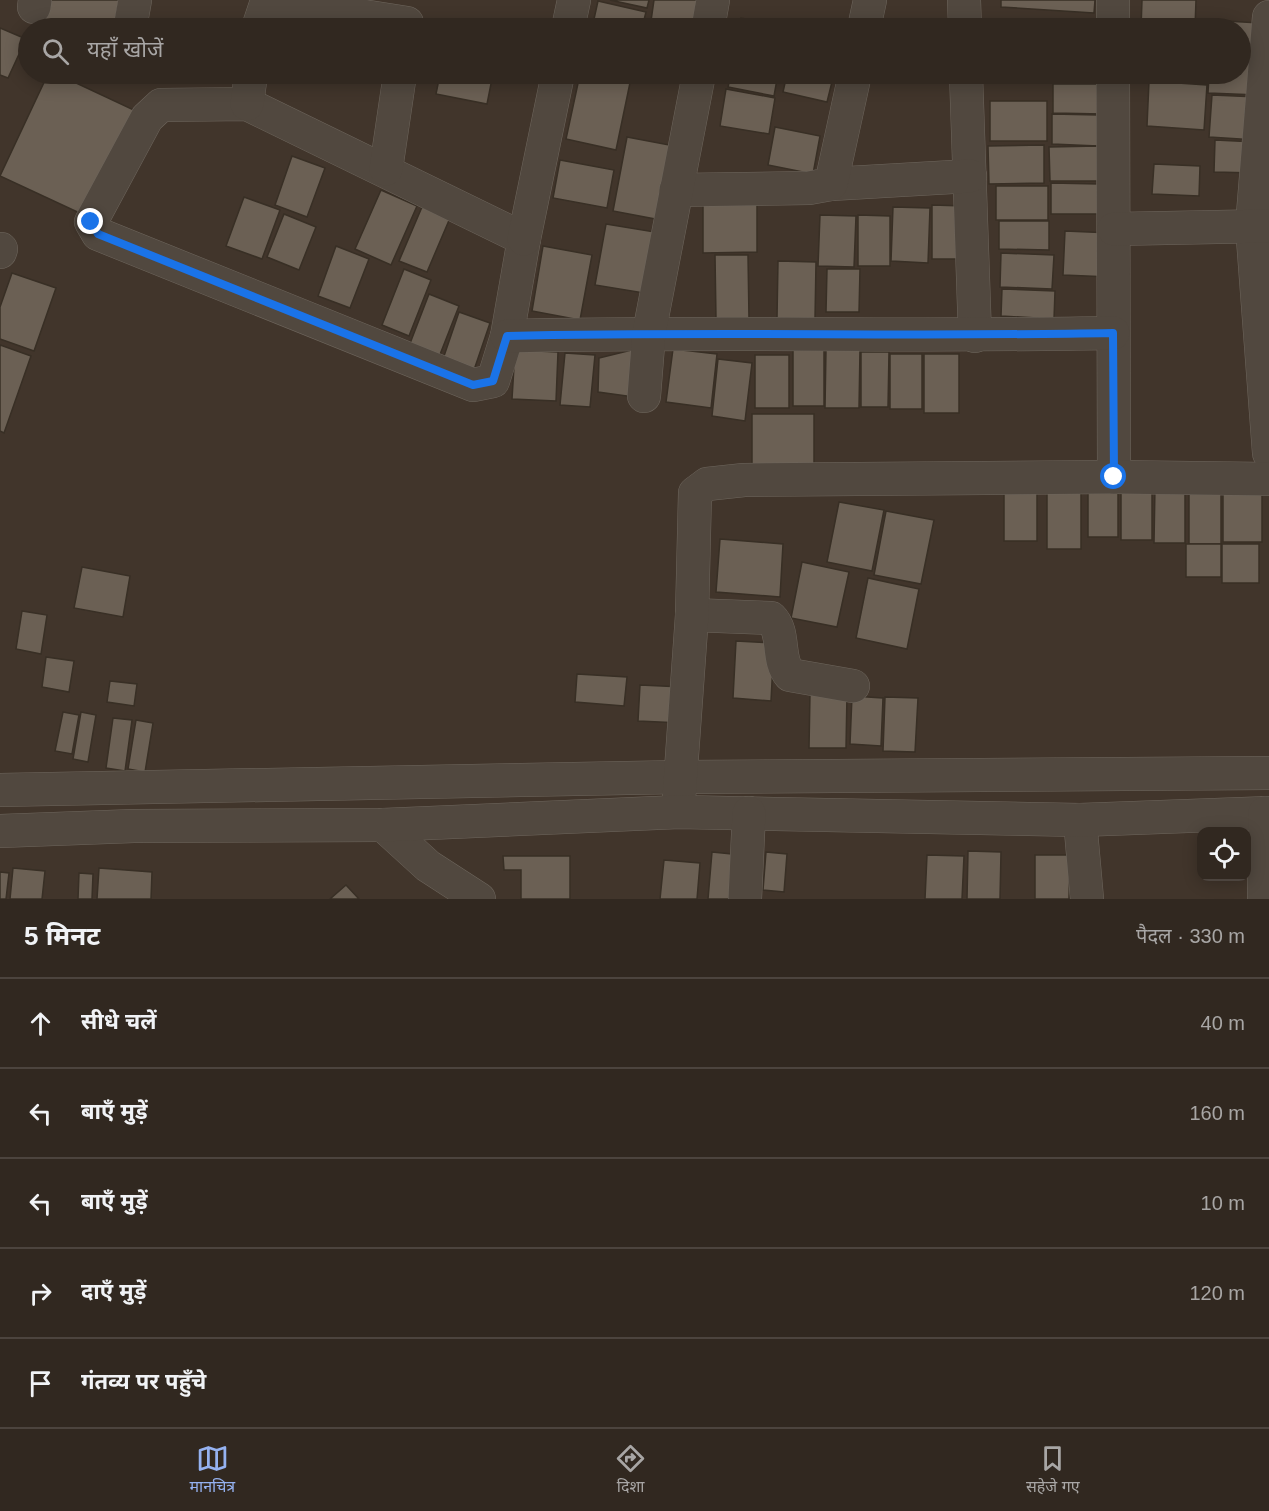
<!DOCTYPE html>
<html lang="hi">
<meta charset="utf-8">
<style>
body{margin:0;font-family:Arial,"Noto Sans Devanagari",sans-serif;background:#3d342d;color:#f1f3f6}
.controls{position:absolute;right:18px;bottom:18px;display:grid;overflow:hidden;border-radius:12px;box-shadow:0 3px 15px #0003}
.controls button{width:54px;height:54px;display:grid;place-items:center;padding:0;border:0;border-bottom:2px solid #4c443e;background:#312820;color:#f1f3f6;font:30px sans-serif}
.stop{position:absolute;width:18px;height:18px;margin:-14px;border:4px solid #1a73e8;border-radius:50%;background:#fff}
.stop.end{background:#1a73e8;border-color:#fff;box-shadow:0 2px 6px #0008}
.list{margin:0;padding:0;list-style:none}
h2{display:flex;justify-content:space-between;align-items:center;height:78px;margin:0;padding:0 24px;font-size:26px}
h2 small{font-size:20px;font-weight:400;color:#a8a6a5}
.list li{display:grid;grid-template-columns:39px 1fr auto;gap:18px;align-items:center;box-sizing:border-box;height:90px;padding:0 24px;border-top:2px solid #4c443e}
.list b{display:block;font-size:22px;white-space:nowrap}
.list em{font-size:20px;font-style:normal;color:#a8a6a5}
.icon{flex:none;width:33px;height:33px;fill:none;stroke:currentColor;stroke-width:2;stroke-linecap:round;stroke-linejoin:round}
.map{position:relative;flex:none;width:1269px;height:899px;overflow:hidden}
.search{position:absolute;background:#312820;box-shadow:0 3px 15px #0003;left:18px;right:18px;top:18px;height:66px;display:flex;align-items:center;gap:15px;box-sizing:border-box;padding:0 21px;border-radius:33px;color:#a8a6a5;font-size:22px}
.sheet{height:528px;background:#312820}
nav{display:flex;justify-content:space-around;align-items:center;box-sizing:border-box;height:84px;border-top:2px solid #4c443e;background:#312820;font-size:16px;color:#a8a6a5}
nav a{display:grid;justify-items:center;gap:3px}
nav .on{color:#95b2f1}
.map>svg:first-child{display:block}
.building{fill:#6b6054;stroke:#382f25;stroke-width:1.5}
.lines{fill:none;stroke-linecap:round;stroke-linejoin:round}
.minor-casing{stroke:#6e665d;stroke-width:34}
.minor{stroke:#51483f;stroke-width:33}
.route{stroke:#1a73e8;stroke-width:8}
</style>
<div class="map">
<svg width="1269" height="899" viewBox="0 0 1269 899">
<rect width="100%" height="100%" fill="#41352b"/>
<!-- building -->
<g class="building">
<path d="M45 0H119L114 28H41Z"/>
<path d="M610 0H649L647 8Z"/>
<path d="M654 0H704L699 28H650Z"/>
<path d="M1001 0H1095L1094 13 1001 7Z"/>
<path d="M1142 0H1196L1195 28H1141Z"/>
<path d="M598 1 646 12 642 28H592Z"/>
<path d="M741 18 789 28H739Z"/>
<path d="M1208 20 1260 23 1258 63 1240 62V28H1208Z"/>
<path d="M0 28 26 39 8 78 0 75Z"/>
<path d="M1240 62 1260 63 1258 95 1208 93 1209 74H1240Z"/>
<path d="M48 74H57L136 111 86 216 0 176Z"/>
<path d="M440 74H493L487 104 436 94Z"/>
<path d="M580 74H612L631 78 616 150 566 139Z"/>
<path d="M731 74H778L774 96 728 87Z"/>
<path d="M787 74H834L827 102 783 92Z"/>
<path d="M997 74H1043L1042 81 997 78Z"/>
<path d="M1048 74H1102V82L1048 81Z"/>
<path d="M1150 74H1202V83L1149 80Z"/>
<path d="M1149 81 1207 85 1204 130 1147 126Z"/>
<path d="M1053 84H1103V114L1053 113Z"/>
<path d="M726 89 775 98 769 134 720 126Z"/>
<path d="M1212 95 1258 97 1256 140 1209 137Z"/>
<rect x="990" y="101" width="57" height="40"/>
<path d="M1052 114 1098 115V146L1052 144Z"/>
<path d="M775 127 820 136 813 174 768 165Z"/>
<path d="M627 137 680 147 666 221 613 211Z"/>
<path d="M1215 140 1256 142 1255 173 1214 172Z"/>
<path d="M1044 145V183L989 184 988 146Z"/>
<path d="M1099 146 1100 181H1050L1049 147Z"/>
<path d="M292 156 325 168 307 217 275 205Z"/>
<path d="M560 160 614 170 607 208 553 198Z"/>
<path d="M1154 164 1200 166 1199 196 1152 194Z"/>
<path d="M1051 183 1099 184 1098 214H1051Z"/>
<rect x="996" y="186" width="52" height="34"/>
<path d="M381 190 417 206 391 265 355 249Z"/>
<path d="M244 197 280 210 262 259 226 246Z"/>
<path d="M757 199V252L703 253V200Z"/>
<path d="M932 205 964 206V259H932Z"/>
<path d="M422 207 450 218 427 272 399 261Z"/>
<path d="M893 207 930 208 928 263 891 261Z"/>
<path d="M284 214 316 227 299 270 267 257Z"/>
<path d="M820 215 856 216 854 267 818 266Z"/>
<path d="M858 215 890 216V266H858Z"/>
<path d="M999 221H1049V250L999 249Z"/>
<path d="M606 224 661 233 650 294 595 285Z"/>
<path d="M1065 231 1112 233 1110 277 1063 275Z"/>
<path d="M336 246 369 259 350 308 318 296Z"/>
<path d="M543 246 592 255 580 320 532 311Z"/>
<path d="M1001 253 1054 255 1052 289 1000 287Z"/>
<path d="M715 255H748L749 319H716Z"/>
<path d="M778 261 816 262 815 319 777 318Z"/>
<path d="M404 269 431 280 409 336 382 325Z"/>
<path d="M827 269H860L859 312H826Z"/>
<path d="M12 273 56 288 34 351 0 339V307Z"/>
<path d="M1002 289 1055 291 1054 319 1001 316Z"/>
<path d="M429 294 459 306 439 357 409 346Z"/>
<path d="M459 312 490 323 474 370 443 359Z"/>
<path d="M0 345 31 356 4 433 0 431Z"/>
<path d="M644 347 634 397 598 392 599 358Z"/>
<path d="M673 349 717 354 711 408 666 402Z"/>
<path d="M826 349 860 350 859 408H825Z"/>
<path d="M515 350 558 352 556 401 512 399Z"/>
<rect x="793" y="350" width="31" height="56"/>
<path d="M861 352H889L888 407H861Z"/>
<path d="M565 353 595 355 590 407 560 405Z"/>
<rect x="890" y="354" width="32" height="55"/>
<rect x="924" y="354" width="35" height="59"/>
<rect x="755" y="355" width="34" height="53"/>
<path d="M718 359 752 363 745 421 712 416Z"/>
<rect x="752" y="414" width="62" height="54"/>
<rect x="1088" y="482" width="30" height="55"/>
<rect x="1121" y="483" width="31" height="57"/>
<path d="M1155 486H1185V543H1154Z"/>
<path d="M1004 487 1037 488V541H1004Z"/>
<rect x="1189" y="489" width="32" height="55"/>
<rect x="1223" y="489" width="39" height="53"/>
<rect x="1047" y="490" width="34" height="59"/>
<path d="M839 502 884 510 872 571 827 562Z"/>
<path d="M886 511 934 520 921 584 874 575Z"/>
<path d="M720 539 783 544 780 597 716 592Z"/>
<rect x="1186" y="544" width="35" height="33"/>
<rect x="1222" y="544" width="37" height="39"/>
<path d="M802 562 849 572 837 627 791 618Z"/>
<path d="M82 567 130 576 123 617 74 608Z"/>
<path d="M868 578 919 589 907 649 856 638Z"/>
<path d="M22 611 47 615 41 654 16 649Z"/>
<path d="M736 641 774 643 771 701 733 698Z"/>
<path d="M46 657 74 661 69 692 42 687Z"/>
<path d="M577 674 627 677 624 706 575 702Z"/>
<path d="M110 681 137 684 134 706 107 702Z"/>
<path d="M640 685 683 687 681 723 638 721Z"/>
<path d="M810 693 847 694 846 748H809Z"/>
<path d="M852 696 883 698 881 746 850 744Z"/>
<path d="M885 697 918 698 915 752 883 751Z"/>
<path d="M63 712 79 715 72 754 55 751Z"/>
<path d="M81 712 96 715 88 762 73 759Z"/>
<path d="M113 718 132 720 125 771 106 768Z"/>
<path d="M136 720 153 723 145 772 128 769Z"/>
<path d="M968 851 1001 852 1000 899H967Z"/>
<path d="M712 852 742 855 738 899H708Z"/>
<path d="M766 852 787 854 784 892 763 890Z"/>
<path d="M927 855 964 856 962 899H925Z"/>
<path d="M1035 855H1070L1069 899H1035Z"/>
<path d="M503 856H570V899H521V870H504Z"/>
<path d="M664 860 700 863 697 899H660Z"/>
<path d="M13 868 45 871 42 899H10Z"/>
<path d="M99 868 152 872 151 899H97Z"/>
<path d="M0 872 9 873 6 899H0Z"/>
<path d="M79 873 93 874 92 899H78Z"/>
<path d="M346 885 359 899H330Z"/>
</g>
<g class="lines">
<!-- minor casing -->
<g class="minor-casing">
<g id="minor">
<path d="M964 0 965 28"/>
<path d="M1113 0V28"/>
<path d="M34 7 35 0"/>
<path d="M1269 17 1252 226 1269 453"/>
<path d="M130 28 135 0"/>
<path d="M258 28 267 1 407 23"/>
<path d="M568 28 574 0"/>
<path d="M708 28 713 0"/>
<path d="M864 28 870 0"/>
<path d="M966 74 975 336"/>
<path d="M1113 74 1114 477"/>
<path d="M247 104 524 239 507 336 493 381 473 385 98 234 91 222 147 118 161 105Z"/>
<path d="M247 104 251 74"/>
<path d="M386 169 400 74"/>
<path d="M831 184 970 176"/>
<path d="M676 190 809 188 831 184 855 74"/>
<path d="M1114 229 1269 226"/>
<path d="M524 239 558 74"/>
<path d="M0 252 1 249"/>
<path d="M507 336C709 331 911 337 1113 333"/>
<path d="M644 396 649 333 699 74"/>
<path d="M692 615 771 618C786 633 776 659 790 675L853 686"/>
<path d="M0 790 680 777 1269 773"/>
<path d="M679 798 692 615 695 493 707 484 744 480 1114 477 1269 479"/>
<path d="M1080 820 1087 899"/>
<path d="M383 825 428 866 479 899"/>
<path d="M0 831 134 826 383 825 679 812 1080 820 1269 813"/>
<path d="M745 899 749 813"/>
<path d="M1264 899 1265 813"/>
</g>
</g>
<!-- minor -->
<use href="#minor" class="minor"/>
</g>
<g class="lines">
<!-- route -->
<path class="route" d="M91 222 98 234 473 385 493 381 507 336C709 331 911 337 1113 333L1114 477"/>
</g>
</svg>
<div class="controls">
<button><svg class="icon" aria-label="locate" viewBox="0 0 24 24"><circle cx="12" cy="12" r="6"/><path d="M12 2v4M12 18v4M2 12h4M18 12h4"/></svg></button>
</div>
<div class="stop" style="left:1114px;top:477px"></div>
<div class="stop end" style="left:91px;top:222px"></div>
<div class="search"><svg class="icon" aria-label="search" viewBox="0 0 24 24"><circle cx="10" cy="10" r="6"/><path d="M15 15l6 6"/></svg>यहाँ खोजें</div>
</div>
<section class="sheet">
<h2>5 मिनट<small>पैदल · 330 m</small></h2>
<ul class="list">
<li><svg class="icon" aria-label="ahead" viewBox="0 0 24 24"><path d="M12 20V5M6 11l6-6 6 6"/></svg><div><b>सीधे चलें</b></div><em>40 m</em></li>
<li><svg class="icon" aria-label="left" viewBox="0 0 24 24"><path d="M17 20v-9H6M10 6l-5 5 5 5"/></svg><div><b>बाएँ मुड़ें</b></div><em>160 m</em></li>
<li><svg class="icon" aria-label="left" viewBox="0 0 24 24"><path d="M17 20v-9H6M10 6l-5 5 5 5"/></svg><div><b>बाएँ मुड़ें</b></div><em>10 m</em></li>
<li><svg class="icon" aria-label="right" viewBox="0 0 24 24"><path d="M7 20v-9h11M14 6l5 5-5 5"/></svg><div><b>दाएँ मुड़ें</b></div><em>120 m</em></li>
<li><svg class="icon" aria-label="arrive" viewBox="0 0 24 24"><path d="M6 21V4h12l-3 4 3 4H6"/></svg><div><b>गंतव्य पर पहुँचे</b></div></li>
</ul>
</section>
<nav>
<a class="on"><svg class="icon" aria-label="map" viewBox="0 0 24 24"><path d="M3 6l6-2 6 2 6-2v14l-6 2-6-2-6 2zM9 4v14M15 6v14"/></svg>मानचित्र</a>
<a><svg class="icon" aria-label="directions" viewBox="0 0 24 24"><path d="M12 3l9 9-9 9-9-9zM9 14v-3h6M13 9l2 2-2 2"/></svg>दिशा</a>
<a><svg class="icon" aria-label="saved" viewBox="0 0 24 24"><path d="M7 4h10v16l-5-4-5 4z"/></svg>सहेजे गए</a>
</nav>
